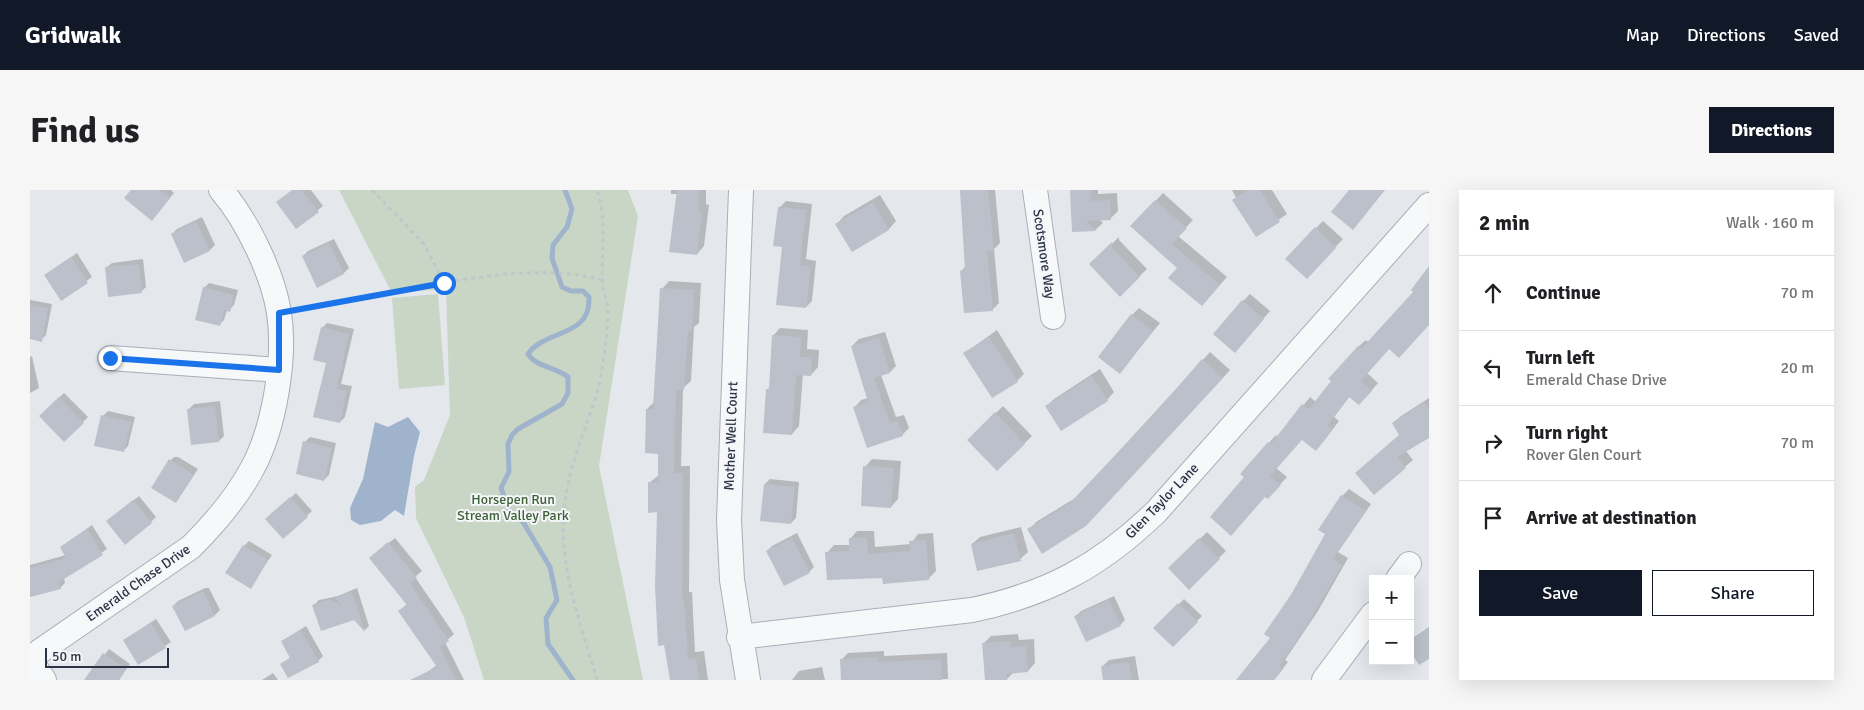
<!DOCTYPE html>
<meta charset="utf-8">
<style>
body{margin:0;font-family:Signika,sans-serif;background:#f6f6f6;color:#202124}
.controls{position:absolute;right:15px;bottom:15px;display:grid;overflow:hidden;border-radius:0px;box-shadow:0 5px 20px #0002}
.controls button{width:45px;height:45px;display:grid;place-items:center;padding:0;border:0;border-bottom:1px solid #e0e0e0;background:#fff;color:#202124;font:25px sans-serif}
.scale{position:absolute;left:15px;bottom:12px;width:124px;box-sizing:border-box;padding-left:5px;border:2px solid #2b3445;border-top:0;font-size:14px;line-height:18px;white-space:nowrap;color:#2b3445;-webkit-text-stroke:4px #f4f6f9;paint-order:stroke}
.stop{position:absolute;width:15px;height:15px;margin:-11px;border:4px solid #1a73e8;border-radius:50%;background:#fff}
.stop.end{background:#1a73e8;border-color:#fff;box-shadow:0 1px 5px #0008}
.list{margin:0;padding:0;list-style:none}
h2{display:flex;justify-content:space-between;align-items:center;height:65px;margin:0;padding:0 20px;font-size:21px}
h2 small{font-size:16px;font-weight:400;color:#757577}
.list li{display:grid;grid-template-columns:32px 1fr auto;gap:15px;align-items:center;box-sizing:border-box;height:75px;padding:0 20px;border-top:1px solid #e0e0e0}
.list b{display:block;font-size:19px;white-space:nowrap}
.list p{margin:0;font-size:16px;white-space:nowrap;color:#757577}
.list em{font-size:16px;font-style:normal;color:#757577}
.actions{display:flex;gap:10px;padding:15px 20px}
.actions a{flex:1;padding:11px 0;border:1px solid #111827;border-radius:0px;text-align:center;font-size:18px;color:#111827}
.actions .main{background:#111827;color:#fff}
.icon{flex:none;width:28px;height:28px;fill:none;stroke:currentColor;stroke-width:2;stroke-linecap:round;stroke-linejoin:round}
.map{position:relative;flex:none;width:1399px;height:490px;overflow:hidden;border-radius:0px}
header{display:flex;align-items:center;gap:30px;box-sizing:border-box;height:70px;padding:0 25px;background:#111827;color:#fff}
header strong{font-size:24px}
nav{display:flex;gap:28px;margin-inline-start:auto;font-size:18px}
.intro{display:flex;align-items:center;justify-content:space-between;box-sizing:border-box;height:120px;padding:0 30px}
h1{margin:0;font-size:35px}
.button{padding:12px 22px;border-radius:0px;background:#111827;color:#fff;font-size:18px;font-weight:700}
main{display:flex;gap:30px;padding:0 30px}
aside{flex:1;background:#fff;border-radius:0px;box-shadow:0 5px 20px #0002}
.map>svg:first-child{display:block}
.green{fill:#c9d6c5}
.water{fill:#9fb4cc}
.shadow{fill:#0003}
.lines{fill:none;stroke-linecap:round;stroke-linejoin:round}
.stream{stroke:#9fb4cc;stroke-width:5}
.building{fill:#bbc0ca}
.minor-casing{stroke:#a9aeb7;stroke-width:26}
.path{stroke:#c2c5cb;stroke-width:3;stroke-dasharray:4 4;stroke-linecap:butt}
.minor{stroke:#f7f8fa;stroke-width:24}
.route{stroke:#1a73e8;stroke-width:6}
.labels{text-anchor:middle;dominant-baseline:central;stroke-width:4;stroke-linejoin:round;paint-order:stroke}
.street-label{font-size:14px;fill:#2b3445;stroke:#f4f6f9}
.park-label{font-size:14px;fill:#3f6138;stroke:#f4f6f9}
</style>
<header>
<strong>Gridwalk</strong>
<nav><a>Map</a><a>Directions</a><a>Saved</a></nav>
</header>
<div class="intro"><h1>Find us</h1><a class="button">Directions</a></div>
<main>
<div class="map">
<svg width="1399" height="490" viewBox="0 0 1399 490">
<rect width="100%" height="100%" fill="#e4e7ec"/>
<!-- green -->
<g class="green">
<path d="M309 0H598L608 26 569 276 613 490H454L434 427 386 328 385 297 394 290 420 225 416 99 362 103Z"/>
<path d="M408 104 415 195 369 199 362 108Z"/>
</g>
<!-- water -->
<path class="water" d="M378 227 390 242 384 266 374 326 365 320 351 331 330 335 321 330 320 318 333 289 345 232 358 237Z"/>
<!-- shadow -->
<g class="shadow">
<path d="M102 0H141L144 3 129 21Z"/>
<path d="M262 0H281L293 16 266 37Z"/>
<path d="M641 0H676V14L679 15 674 56 667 64 647 4H641Z"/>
<path d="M931 0H965L970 53 964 59 969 113 962 120 931 81 936 76Z"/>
<path d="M1041 0H1068V4L1087 3 1088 21 1080 29H1069L1073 33 1065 40 1043 41Z"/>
<path d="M1202 0H1242L1257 24 1226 46Z"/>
<path d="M1133 3 1163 30 1148 46 1197 87 1172 115 1149 78 1102 36Z"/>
<path d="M850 5 866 31 859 39 822 60 807 34 814 26Z"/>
<path d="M756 11 782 14 776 69 786 71 782 111 776 117 754 56 749 18Z"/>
<path d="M172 27 185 55 180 60 142 44 147 39Z"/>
<path d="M1293 31 1313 49 1284 80 1286 38Z"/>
<path d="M1089 47V50L1117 79 1090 105 1061 74Z"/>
<path d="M304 49 319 78 314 83 273 66 278 61Z"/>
<path d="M47 63 62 87 31 109 15 85Z"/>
<path d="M113 69 116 97 111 102 76 78 82 73Z"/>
<path d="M1399 78V134L1360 158 1337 183 1348 193 1336 207 1320 206 1304 227 1309 231 1293 252 1272 249 1246 278 1257 287 1245 300 1211 284 1239 253 1246 245 1248 247 1280 207 1286 212 1328 157 1336 150 1338 152 1385 101Z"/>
<path d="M639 91 671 93 669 133 664 137 661 191 653 198 651 276H660L659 402H662L665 462 674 461 678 490H641L628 321 619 293 629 285V262L617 219 624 212 632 99Z"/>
<path d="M179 93 208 100 204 115 199 120H197L194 130 189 135 174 98Z"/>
<path d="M1220 104 1240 121 1212 154 1213 111Z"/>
<path d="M0 110 22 114 16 145 11 150 0 148Z"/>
<path d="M1109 118 1130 133 1090 182 1102 125Z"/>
<path d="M297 133 324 139 311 194 322 196 315 227 310 232 292 138Z"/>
<path d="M750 138 778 140 777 159 789 160 788 177 781 185 773 184 769 236 762 244 737 200 740 197 743 146Z"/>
<path d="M967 140 994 184 987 191 935 163Z"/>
<path d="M855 142 866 176 860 182 851 185 866 227 874 225 879 238 872 245 825 217 831 210 838 208 822 156 829 149Z"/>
<path d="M1180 162 1200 180 1064 327 999 340 1006 332 1047 307Z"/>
<path d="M2 166 9 198 0 203V167Z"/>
<path d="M1070 179 1084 202 1077 210 1017 216 1024 209Z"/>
<path d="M34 203 58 227 34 250 10 226Z"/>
<path d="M1399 208V246L1376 261 1383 270 1344 303 1371 245 1363 233 1371 226Z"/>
<path d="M190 211 194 246 189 251 159 219 164 214Z"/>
<path d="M973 216 1002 246 967 280 938 250Z"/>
<path d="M78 221 105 227 98 256 93 261 73 226Z"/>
<path d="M280 247 306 253 299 285 294 290 275 252Z"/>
<path d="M144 267H148L168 279 146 312 139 272Z"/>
<path d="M842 269 871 271 868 309 861 317 835 277Z"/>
<path d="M740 289 769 292 766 328 761 333 735 294Z"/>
<path d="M1319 299 1341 314 1308 362 1318 368 1288 421 1255 470 1258 472 1244 490H1208L1242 447 1263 403 1297 344 1312 306Z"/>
<path d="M266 303 282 321 253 347 241 324Z"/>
<path d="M109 306 126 327 121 332 83 327Z"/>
<path d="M62 335 77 359 34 388 35 393 30 398 0 406V375L36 365 31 357Z"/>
<path d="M991 337 998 362 990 369 942 354 950 347Z"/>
<path d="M827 341H844L845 357 881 354 888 344 903 343 906 381 898 389 853 386 797 363 804 355H820V349Z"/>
<path d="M1177 342 1196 361 1159 398 1140 378Z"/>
<path d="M767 343 784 377 779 382 737 361 742 356Z"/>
<path d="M365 348 392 381 385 387 424 444 415 452 434 490H399L396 483 407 475 369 421 377 414 346 363Z"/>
<path d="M219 351 242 365 220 397 214 356Z"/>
<path d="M175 398H179L190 420 185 425 155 440 143 416 148 411Z"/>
<path d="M327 398 339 436 335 440 325 429 284 415 289 410 308 406Z"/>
<path d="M1084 406 1095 430 1090 435 1046 426 1051 421Z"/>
<path d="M1154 409 1172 426 1143 456 1125 438Z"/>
<path d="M126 429 141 452 109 473 94 450Z"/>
<path d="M276 436 293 466 288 471 252 474 261 467 252 451Z"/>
<path d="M1399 437V468L1380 459V450Z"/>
<path d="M988 444 989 450 1004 449 1005 473 998 481 984 482 976 490H957L954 453 961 446Z"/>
<path d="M79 459 100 474 89 490H56Z"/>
<path d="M854 461V466L917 463 918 489 813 490 811 470 818 463Z"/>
<path d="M1105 466 1109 490H1075L1073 476 1079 470Z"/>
<path d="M792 477 795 490H762L769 481Z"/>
<path d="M243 483 248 490H232Z"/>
</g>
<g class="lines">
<!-- stream -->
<path class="stream" d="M535 0 542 19 537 37 523 55 522 68 532 97 541 101H553L559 107C561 148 515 139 498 164 506 177 526 177 538 187V203L532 214 488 239 482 245 478 254 479 282 471 298 479 320 493 332 520 377 527 410 516 428 518 454 543 490"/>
</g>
<!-- building -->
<g class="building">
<path d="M101 0H130L140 8 122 31 94 8Z"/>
<path d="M262 0H272L289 22 266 39 246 12Z"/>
<path d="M647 0H669V22H672L667 65 639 62Z"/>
<path d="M930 0H958L964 61H957L963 121 934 123 930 81 935 80Z"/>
<path d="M1040 0H1061V11L1080 10 1081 30 1056 31 1066 41 1042 42Z"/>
<path d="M1218 0H1230L1250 32 1226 47 1202 10Z"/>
<path d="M1319 0H1355L1323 40 1301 22Z"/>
<path d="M1125 10 1157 38 1142 54 1190 95 1172 116 1138 88 1147 78 1100 36Z"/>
<path d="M843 12 859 40 822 62 805 34Z"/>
<path d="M748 17 776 20 770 75 781 77 776 118 746 115 752 57 743 56Z"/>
<path d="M166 31 180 61 154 73 141 44Z"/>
<path d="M1285 37 1306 58 1277 89 1255 69Z"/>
<path d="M1082 52V58L1110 87 1090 107 1059 74Z"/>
<path d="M299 53 314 84 287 98 272 66Z"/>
<path d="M41 67 58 93 31 111 14 85Z"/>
<path d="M109 74 112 103 78 107 75 77Z"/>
<path d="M1399 76V135L1369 168 1359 159 1331 191 1342 201 1329 215 1319 207 1298 235 1303 239 1286 261 1272 250 1240 286 1251 295 1238 309 1235 307 1201 346 1180 327 1214 287 1210 284 1238 252 1241 254 1272 214 1279 219 1301 191 1298 189 1328 156 1331 159 1383 102 1381 100Z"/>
<path d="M173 97 204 105 200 122 194 120 190 136 165 130Z"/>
<path d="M630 98 664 100 662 142 658 141 654 200 646 199 644 283H653L652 409H654L658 469 666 468 670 490H640L634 455 628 456 625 396 627 322 618 323V292H628V264L615 263 616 219H623Z"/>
<path d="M1212 110 1234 129 1205 163 1183 144Z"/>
<path d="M0 115 18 118 12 152 0 149Z"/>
<path d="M1101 124 1123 141 1090 184 1068 167Z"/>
<path d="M291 137 319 144 307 199 317 201 310 233 283 227 296 173 283 170Z"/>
<path d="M742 145 771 147 770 167H782L781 186 766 185 762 245 733 243 736 199H739Z"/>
<path d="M849 147 860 183 844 188 860 233 868 231 873 246 837 258 823 217 838 212 821 156Z"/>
<path d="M959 147 988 192 962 208 933 163Z"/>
<path d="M1172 169 1193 188 1056 336 1012 364 997 339 1039 314 1127 221Z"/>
<path d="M1062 186 1078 211 1031 241 1015 216Z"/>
<path d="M29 207 54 233 34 252 9 226Z"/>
<path d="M1394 212 1399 220V248L1367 267 1376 278 1344 305 1325 283 1369 245 1362 233Z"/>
<path d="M185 216 189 252 161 255 157 219Z"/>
<path d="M965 222 995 254 967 281 937 250Z"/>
<path d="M71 225 101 232 94 262 64 256Z"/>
<path d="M273 251 302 258 294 291 266 284Z"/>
<path d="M139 269 164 285 146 313 121 298Z"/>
<path d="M833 276 864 278 861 318 831 316Z"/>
<path d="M734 294 765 297 761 334 730 331Z"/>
<path d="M1311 305 1336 321 1303 369 1312 375 1281 429 1249 477 1253 479 1244 490H1206L1240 448 1234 444 1262 403 1295 344 1288 340Z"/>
<path d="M260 307 278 327 253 349 235 329Z"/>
<path d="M103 310 122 333 95 355 76 331Z"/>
<path d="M57 339 73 365 29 392 31 399 0 407V378L36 368 30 357Z"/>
<path d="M984 343 991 371 947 381 941 354Z"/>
<path d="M762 348 780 383 754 396 736 361Z"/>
<path d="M819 348H837L838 364 880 361 879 351 896 350 899 390 853 394 852 388 797 390 795 362 819 361Z"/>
<path d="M1169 348 1190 369 1159 400 1138 378Z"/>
<path d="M358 352 387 388 380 393 419 451 410 457 426 490H380L407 477 368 421 377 415 339 368Z"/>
<path d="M213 355 238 370 221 399 195 383Z"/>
<path d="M173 401 185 426 155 441 142 416Z"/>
<path d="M322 402 335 442 324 430 291 441 282 415 300 409 312 416 304 407Z"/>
<path d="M1079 410 1091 436 1056 452 1044 426Z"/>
<path d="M1148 413 1168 432 1143 457 1123 438Z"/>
<path d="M121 433 136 458 108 475 93 450Z"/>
<path d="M1399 438V469L1389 475 1380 461V450Z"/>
<path d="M271 440 289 472 258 488 250 474 260 468 251 451Z"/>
<path d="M981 451V457L996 456 998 482 976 484 977 490H955L952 453Z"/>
<path d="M73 463 96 479 89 490H54Z"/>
<path d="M848 467V472L911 469 912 490H811L810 469Z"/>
<path d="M1099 472 1102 490H1073L1071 476Z"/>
</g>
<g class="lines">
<!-- minor casing -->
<g class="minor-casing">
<g id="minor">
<path d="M711 0 699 330 702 390 718 490"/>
<path d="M1005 0 1023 127"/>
<path d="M80 168 249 180"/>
<path d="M1368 389 1379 374"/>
<path d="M709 447 942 420C1018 404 1070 376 1126 322L1399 15"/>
<path d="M0 468 161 357C185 333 206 309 222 279 244 239 256 169 249 123 243 84 217 30 191 0"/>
<path d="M0 470 14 490"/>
<path d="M1294 490 1343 424"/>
</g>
</g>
<!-- path -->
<g class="path">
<path d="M342 0 394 54 414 93"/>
<path d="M268 120C307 112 345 105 384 98 446 87 511 74 573 90"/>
<path d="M567 490C552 437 529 380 534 323 537 276 557 239 569 196 572 183 579 133 578 120 578 113 574 106 573 98 570 66 578 32 567 0"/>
</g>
<!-- minor -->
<use href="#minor" class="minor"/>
</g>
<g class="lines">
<!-- route -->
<path class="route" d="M80 168 249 180V123L414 93"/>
</g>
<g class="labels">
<!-- street labels -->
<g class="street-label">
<text transform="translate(1014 64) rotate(82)">Scotsmore Way</text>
<text transform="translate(701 246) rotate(-88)">Mother Well Court</text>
<text transform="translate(1132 311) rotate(-46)">Glen Taylor Lane</text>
<text transform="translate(108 393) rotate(-35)">Emerald Chase Drive</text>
</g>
<!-- park labels -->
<g class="park-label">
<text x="483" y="309">Horsepen Run<tspan x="483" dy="16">Stream Valley Park</tspan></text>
</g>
</g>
</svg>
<div class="controls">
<button>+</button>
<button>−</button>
</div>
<div class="scale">50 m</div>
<div class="stop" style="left:414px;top:93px"></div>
<div class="stop end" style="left:80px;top:168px"></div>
</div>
<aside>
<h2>2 min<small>Walk · 160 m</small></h2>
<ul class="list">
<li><svg class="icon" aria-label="ahead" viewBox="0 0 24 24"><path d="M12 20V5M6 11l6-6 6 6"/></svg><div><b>Continue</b></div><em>70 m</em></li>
<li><svg class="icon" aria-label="left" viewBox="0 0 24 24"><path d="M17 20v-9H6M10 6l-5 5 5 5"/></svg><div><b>Turn left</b><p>Emerald Chase Drive</p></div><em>20 m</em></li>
<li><svg class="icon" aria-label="right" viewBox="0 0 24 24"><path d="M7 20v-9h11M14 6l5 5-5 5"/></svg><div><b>Turn right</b><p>Rover Glen Court</p></div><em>70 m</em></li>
<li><svg class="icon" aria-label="arrive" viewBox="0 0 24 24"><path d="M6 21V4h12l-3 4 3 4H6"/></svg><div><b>Arrive at destination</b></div></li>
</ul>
<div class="actions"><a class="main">Save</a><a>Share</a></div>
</aside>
</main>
